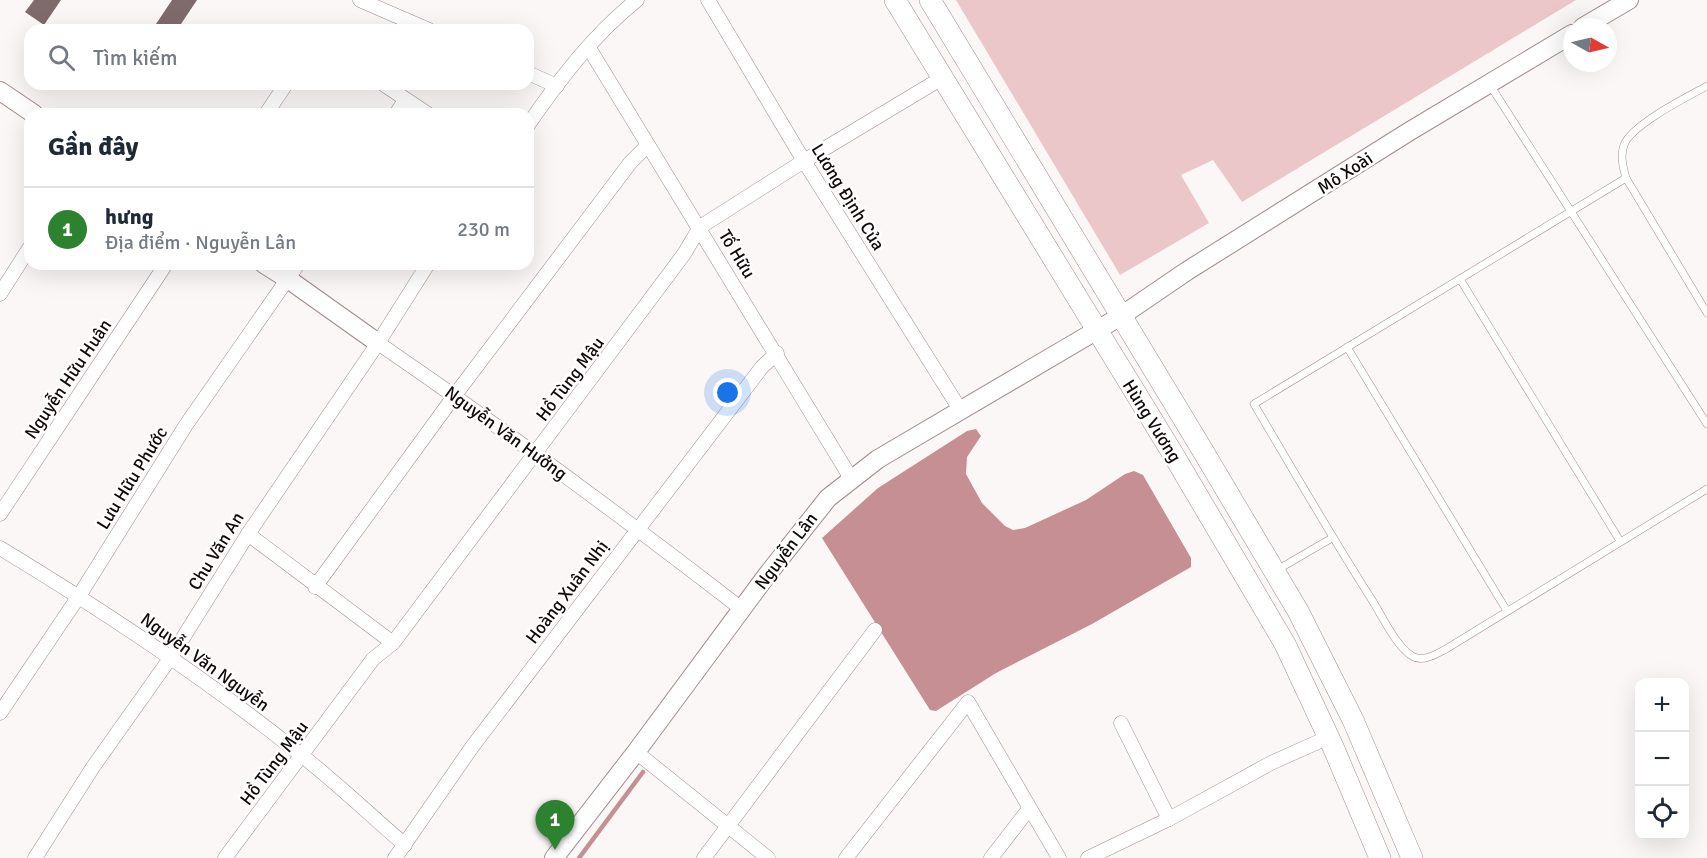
<!DOCTYPE html>
<html lang="vi">
<meta charset="utf-8">
<style>
body{margin:0;font-family:Signika,sans-serif;background:#f6f6f7;color:#1f2937}
.controls{position:absolute;right:18px;bottom:18px;display:grid;overflow:hidden;border-radius:12px;box-shadow:0 6px 24px #0002}
.controls button{width:54px;height:54px;display:grid;place-items:center;padding:0;border:0;border-bottom:2px solid #e0e1e3;background:#fff;color:#1f2937;font:30px sans-serif}
.compass{position:absolute;left:1563px;top:18px;width:54px;height:54px;border-radius:50%;background:#fff;box-shadow:0 6px 24px #0002;rotate:98deg}
.you{position:absolute;left:728px;top:393px;width:21px;height:21px;margin:-15px;border:4px solid #fff;border-radius:50%;background:#1a73e8;box-shadow:0 0 0 9px #1a73e833}
.badge{display:grid;place-items:center;width:39px;height:39px;border-radius:50%;background:#2d822f;color:#fff;font-size:20px;font-weight:700}
.pin{position:absolute;translate:-50% -50px;filter:drop-shadow(0 2px 3px #0008)}
.pin::after{content:'';position:absolute;top:32px;width:21px;height:18px;background:inherit;clip-path:polygon(0 0,100% 0,50% 100%)}
.list{margin:0;padding:0;list-style:none}
h2{display:flex;justify-content:space-between;align-items:center;height:78px;margin:0;padding:0 24px;font-size:26px}
h2 small{font-size:20px;font-weight:400;color:#747a83}
.list li{display:grid;grid-template-columns:39px 1fr auto;gap:18px;align-items:center;box-sizing:border-box;height:84px;padding:0 24px;border-top:2px solid #e0e1e3}
.list b{display:block;font-size:22px;white-space:nowrap}
.list p{margin:0;font-size:20px;white-space:nowrap;color:#747a83}
.list em{font-size:20px;font-style:normal;color:#747a83}
.icon{flex:none;width:33px;height:33px;fill:none;stroke:currentColor;stroke-width:2;stroke-linecap:round;stroke-linejoin:round}
.map{position:relative;flex:none;width:1707px;height:858px;overflow:hidden}
.search{position:absolute;background:#fff;box-shadow:0 6px 24px #0002;left:24px;top:24px;width:510px;height:66px;display:flex;align-items:center;gap:15px;box-sizing:border-box;padding:0 21px;border-radius:18px;color:#747a83;font-size:22px}
.panel{position:absolute;background:#fff;box-shadow:0 6px 24px #0002;left:24px;top:108px;width:510px;height:162px;border-radius:18px}
.map>svg:first-child{display:block}
.green{fill:#ebc7c9}
.water{fill:#c68f94}
.lines{fill:none;stroke-linecap:round;stroke-linejoin:round}
.stream{stroke:#c68f94;stroke-width:4.5}
.building{fill:#806b6c}
.lane-casing{stroke:#a28c8d;stroke-width:8}
.street-casing{stroke:#a28c8d;stroke-width:15}
.secondary-casing{stroke:#a28c8d;stroke-width:20}
.primary-casing{stroke:#a28c8d;stroke-width:22}
.lane{stroke:#fff;stroke-width:7}
.street{stroke:#fff;stroke-width:14}
.secondary{stroke:#fff;stroke-width:18}
.primary{stroke:#fff;stroke-width:21}
.labels{text-anchor:middle;dominant-baseline:central;stroke-width:5;stroke-linejoin:round;paint-order:stroke}
.street-label{font-size:18px;fill:#11090a;stroke:#fff}
</style>
<div class="map">
<svg width="1707" height="858" viewBox="0 0 1707 858">
<rect width="100%" height="100%" fill="#fcf7f7"/>
<!-- green -->
<path class="green" d="M956 0H1576L1242 202 1213 160 1181 175 1209 223 1120 275Z"/>
<!-- water -->
<path class="water" d="M976 429 981 436 967 457 966 474 982 503 1005 526 1013 530 1025 528 1086 500 1125 474 1134 471 1143 475 1191 558V567L1092 624 996 673 936 711 930 710 822 538 878 488 967 431Z"/>
<g class="lines">
<!-- stream -->
<path class="stream" d="M579 858 643 772"/>
</g>
<!-- building -->
<g class="building">
<path d="M34 0H61L44 25 25 12Z"/>
<path d="M172 0H197L177 30H152Z"/>
</g>
<g class="lines">
<!-- lane casing -->
<g class="lane-casing">
<g id="lane">
<path d="M1490 85 1707 424"/>
<path d="M1707 86C1687 97 1631 125 1624 145 1620 156 1623 167 1626 178L1707 313"/>
<path d="M1626 178 1254 404C1293 470 1331 536 1372 600 1382 616 1396 646 1412 656 1423 663 1436 654 1446 649L1707 489"/>
<path d="M1460 279 1620 541"/>
<path d="M1347 347 1507 611"/>
<path d="M1277 570 1332 538"/>
</g>
</g>
<!-- street casing -->
<g class="street-casing">
<g id="street">
<path d="M360 0 429 30"/>
<path d="M708 0 804 161 961 411"/>
<path d="M589 48 852 480"/>
<path d="M528 73 557 86"/>
<path d="M383 84 428 114"/>
<path d="M266 114 286 84"/>
<path d="M396 114 405 100"/>
<path d="M528 125C559 80 594 34 637 0"/>
<path d="M0 294 30 247"/>
<path d="M378 343C502 428 623 517 743 610"/>
<path d="M0 514 166 264"/>
<path d="M248 534 393 643"/>
<path d="M0 548C104 611 206 678 301 755 337 783 370 815 405 845"/>
<path d="M315 587 455 395 630 163 648 145"/>
<path d="M0 713 79 596 186 425 298 264"/>
<path d="M636 752 768 858"/>
<path d="M1169 819 1271 763 1329 737"/>
<path d="M35 858 93 767 171 657 248 534 378 343 428 264"/>
<path d="M225 858 373 659 393 643 684 254 700 227 804 161 942 78"/>
<path d="M395 858 472 747 762 367 777 353"/>
<path d="M704 858 875 630"/>
<path d="M846 858 968 702 1059 858"/>
<path d="M991 858 1029 809"/>
<path d="M1088 858 1169 819 1121 723"/>
</g>
</g>
<!-- secondary casing -->
<g class="secondary-casing">
<g id="secondary">
<path d="M1583 27 1629 0"/>
<path d="M0 91 34 114"/>
<path d="M264 264 288 279 378 343"/>
<path d="M554 858 636 752 767 575 828 498 878 459 1121 316 1187 271 1410 131 1572 34"/>
</g>
</g>
<!-- primary casing -->
<g class="primary-casing">
<g id="primary">
<path d="M895 0 1173 454 1285 644 1334 749 1380 858"/>
<path d="M930 0 1200 446 1298 611 1353 720 1412 858"/>
</g>
</g>
<!-- lane -->
<use href="#lane" class="lane"/>
<!-- street -->
<use href="#street" class="street"/>
<!-- secondary -->
<use href="#secondary" class="secondary"/>
<!-- primary -->
<use href="#primary" class="primary"/>
</g>
<g class="labels">
<!-- street labels -->
<g class="street-label">
<text transform="translate(1345 173) rotate(-33)">Mô Xoài</text>
<text transform="translate(848 197) rotate(58)">Lương Định Của</text>
<text transform="translate(737 254) rotate(59)">Tố Hữu</text>
<text transform="translate(68 379) rotate(-56)">Nguyễn Hữu Huân</text>
<text transform="translate(570 379) rotate(-53)">Hồ Tùng Mậu</text>
<text transform="translate(1152 421) rotate(58)">Hùng Vương</text>
<text transform="translate(506 433) rotate(36)">Nguyễn Văn Hưởng</text>
<text transform="translate(132 478) rotate(-58)">Lưu Hữu Phước</text>
<text transform="translate(216 551) rotate(-58)">Chu Văn An</text>
<text transform="translate(786 551) rotate(-53)">Nguyễn Lân</text>
<text transform="translate(567 592) rotate(-53)">Hoàng Xuân Nhị</text>
<text transform="translate(205 662) rotate(36)">Nguyễn Văn Nguyễn</text>
<text transform="translate(274 763) rotate(-53)">Hồ Tùng Mậu</text>
</g>
</g>
</svg>
<div class="controls">
<button>+</button>
<button>−</button>
<button><svg class="icon" aria-label="locate" viewBox="0 0 24 24"><circle cx="12" cy="12" r="6"/><path d="M12 2v4M12 18v4M2 12h4M18 12h4"/></svg></button>
</div>
<svg class="compass" viewBox="-18 -18 36 36"><path d="M0-13l5 13h-10z" fill="#e53935"/><path d="M0 13l5-13h-10z" fill="#747a83"/></svg>
<div class="you"></div>
<div class="pin badge" style="left:555px;top:850px">1</div>
<div class="search"><svg class="icon" aria-label="search" viewBox="0 0 24 24"><circle cx="10" cy="10" r="6"/><path d="M15 15l6 6"/></svg>Tìm kiếm</div>
<section class="panel">
<h2>Gần đây<small></small></h2>
<ul class="list">
<li><span class="badge">1</span><div><b>hưng</b><p>Địa điểm · Nguyễn Lân</p></div><em>230 m</em></li>
</ul>
</section>
</div>
